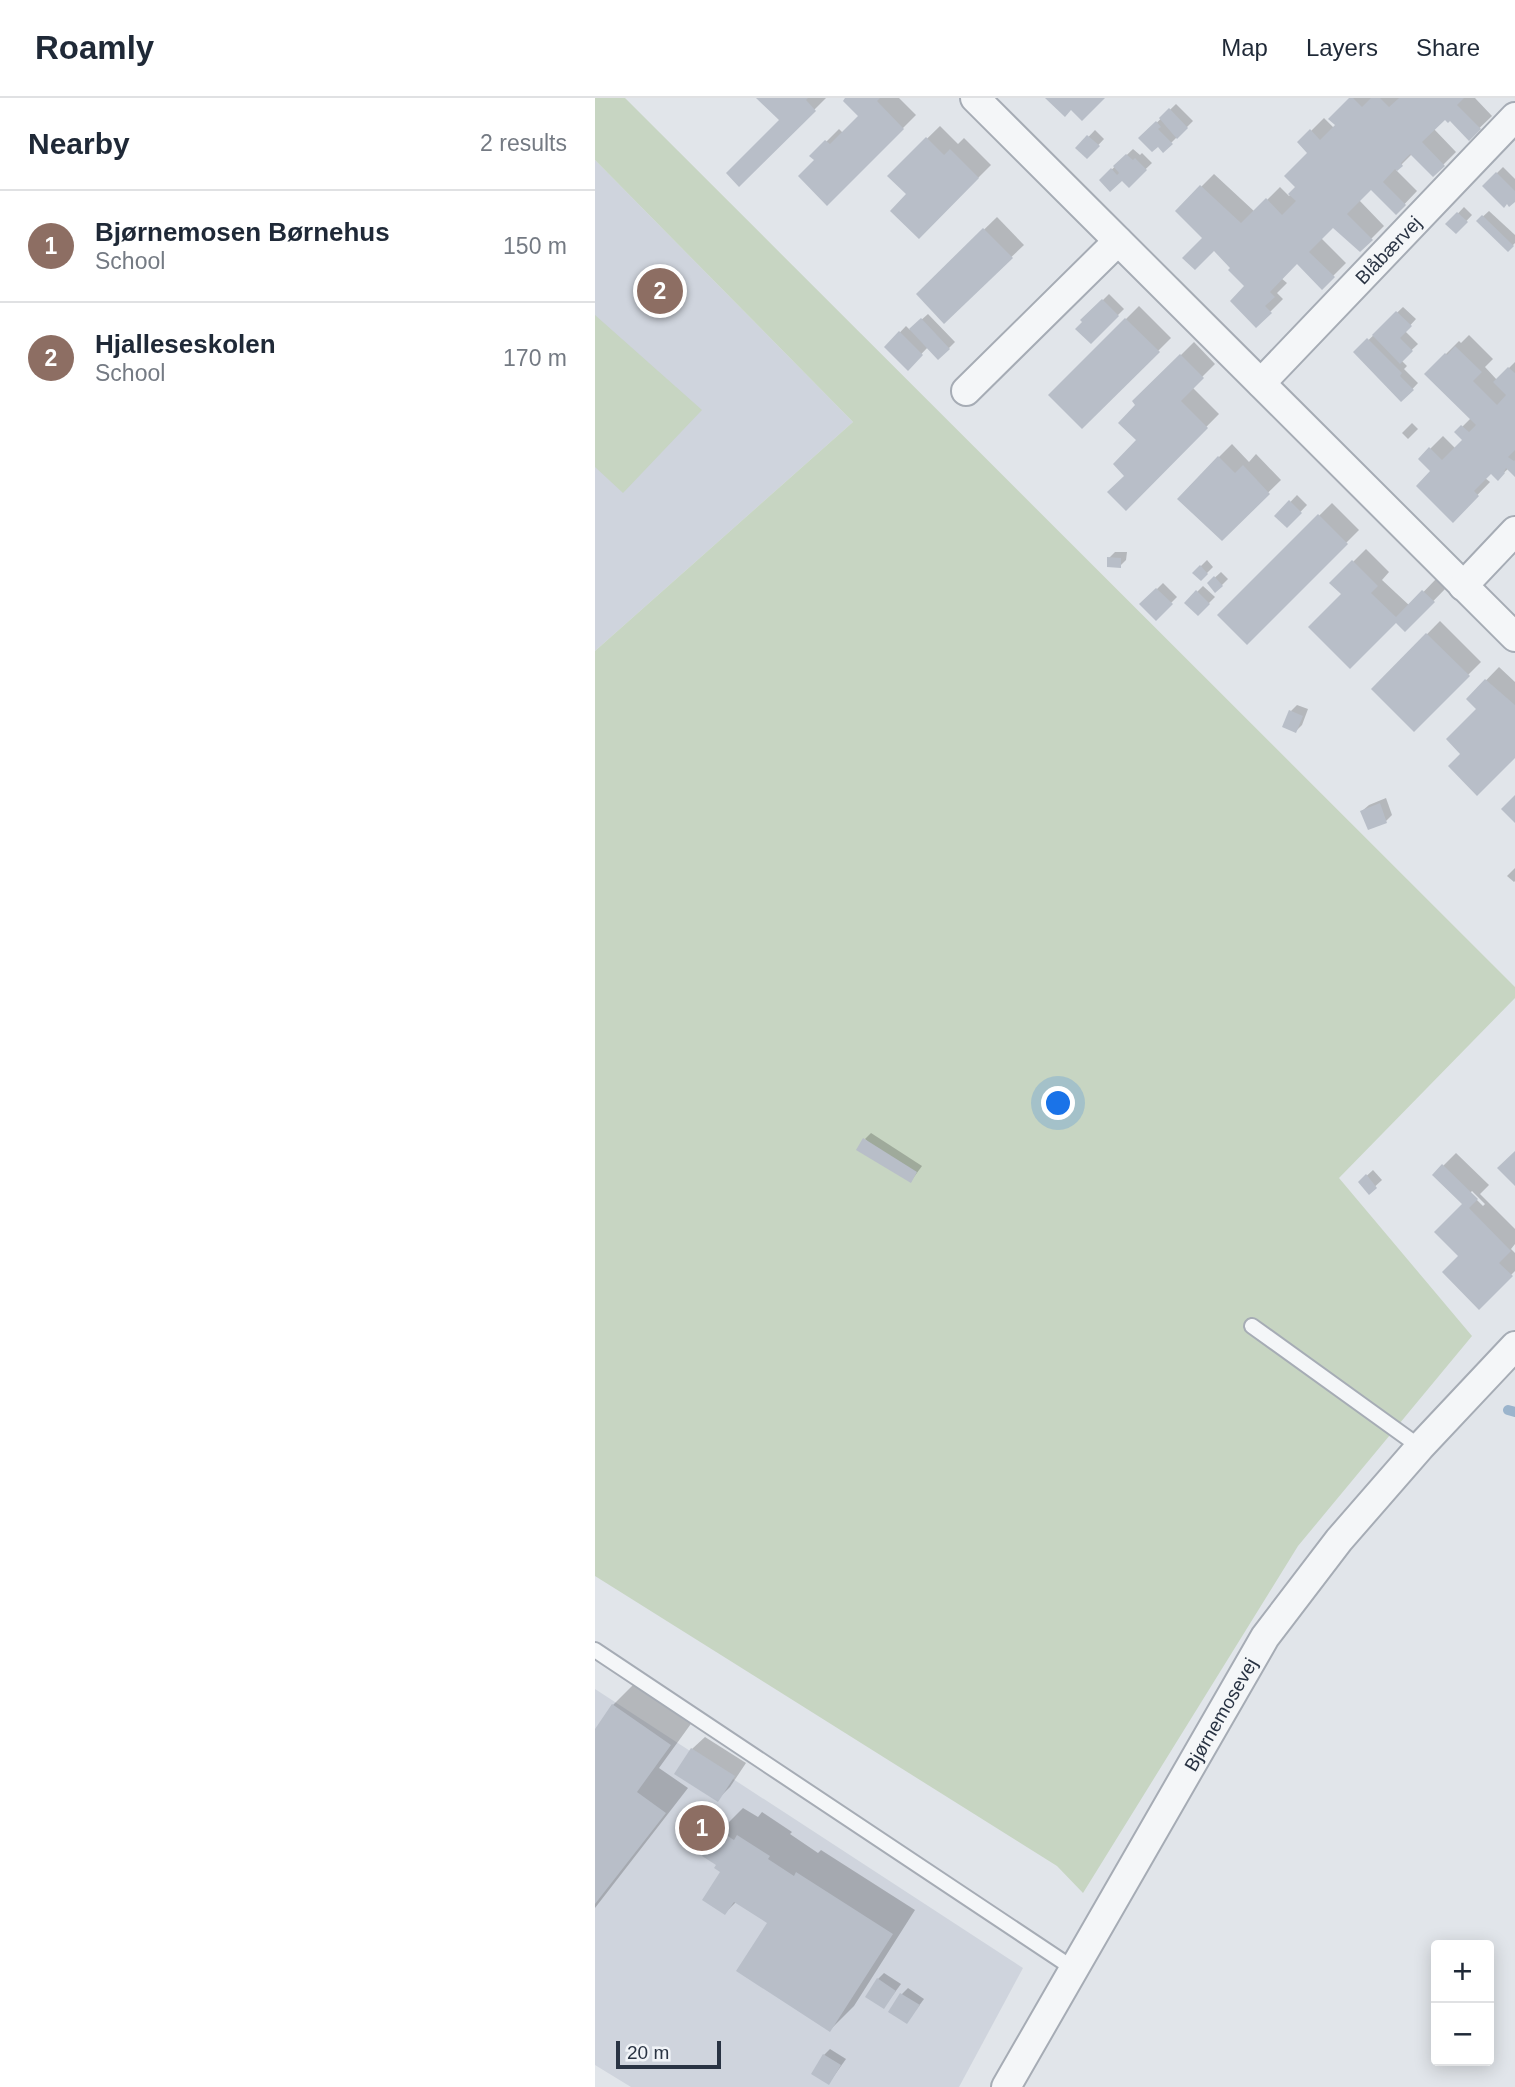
<!DOCTYPE html>
<html lang="en">
<head>
<meta charset="utf-8">
<style>
	:root { --surface:#fff; --page:#f6f6f7; --text:#1f2937; --muted:#747a83; --line:#e0e1e3; --accent:#ea580c }
	body { margin:0; font-family:Helvetica,sans-serif; background:var(--page); color:var(--text) }
	.controls { position:absolute; right:21px; bottom:21px; display:grid; overflow:hidden; border-radius:7px; box-shadow:0 4px 18px #0003 }
	.controls button { width:63px; height:63px; display:grid; place-items:center; padding:0; border:0; border-bottom:2px solid var(--line); background:var(--surface); color:var(--text); font:35px sans-serif }
	.scale { position:absolute; left:21px; bottom:18px; width:105px; box-sizing:border-box; padding-left:7px; border:4px solid #293343; border-top:0; font-size:19px; line-height:24px; white-space:nowrap; color:#293343; -webkit-text-stroke:5px #f1f4f8; paint-order:stroke }
	.you { position:absolute; left:464px; top:1006px; width:24px; height:24px; margin:-18px; border:5px solid #fff; border-radius:50%; background:#1a73e8; box-shadow:0 0 0 10px #1a73e833 }
	.badge { display:grid; place-items:center; width:46px; height:46px; border-radius:50%; background:var(--accent); color:#fff; font-size:23px; font-weight:700 }
	.pin { position:absolute; translate:-50% -50%; border:4px solid #fff; box-shadow:0 2px 7px #0006 }
	.list { margin:0; padding:0; list-style:none }
	h2 { display:flex; justify-content:space-between; align-items:center; height:91px; margin:0; padding:0 28px; font-size:30px }
	h2 small { font-size:23px; font-weight:400; color:var(--muted) }
	.list li { display:grid; grid-template-columns:46px 1fr auto; gap:21px; align-items:center; box-sizing:border-box; height:112px; padding:0 28px; border-top:2px solid var(--line) }
	.list b { display:block; font-size:26px; white-space:nowrap }
	.list p { margin:0; font-size:23px; white-space:nowrap; color:var(--muted) }
	.list em { font-size:23px; font-style:normal; color:var(--muted) }
	.map { position:relative; flex:none; width:920px; height:1989px; overflow:hidden }
	header { display:flex; align-items:center; gap:42px; box-sizing:border-box; height:98px; padding:0 35px; background:var(--surface); border-bottom:2px solid var(--line) }
	header strong { font-size:33px }
	nav { display:flex; gap:38px; margin-inline-start:auto; font-size:24px }
	main { display:flex }
	aside { flex:1; background:var(--surface) }
	.map>svg:first-child { display:block }
	.built { fill:#cfd4dd }
	.green { fill:#c7d5c2 }
	.shadow { fill:#0003; fill-rule:evenodd }
	.lines { fill:none; stroke-linecap:round; stroke-linejoin:round }
	.stream { stroke:#9bb4cc; stroke-width:10 }
	.building { fill:#b8bec8 }
	.lane-casing { stroke:#a6acb5; stroke-width:18 }
	.street-casing { stroke:#a6acb5; stroke-width:32 }
	.lane { stroke:#f4f6f8; stroke-width:14 }
	.street { stroke:#f4f6f8; stroke-width:28 }
	.labels { text-anchor:middle; dominant-baseline:central; stroke-width:5; stroke-linejoin:round; paint-order:stroke }
	.street-label { font-size:19px; fill:#293343; stroke:#f1f4f8 }
</style>
</head>
<body>
<header>
<strong>Roamly</strong>
<nav><a>Map</a><a>Layers</a><a>Share</a></nav>
</header>
<main>
<aside>
<h2>Nearby<small>2 results</small></h2>
<ul class="list">
<li><span class="badge" style="background:#8d6e63">1</span><div><b>Bjørnemosen Børnehus</b><p>School</p></div><em>150 m</em></li>
<li><span class="badge" style="background:#8d6e63">2</span><div><b>Hjalleseskolen</b><p>School</p></div><em>170 m</em></li>
</ul>
</aside>
<div class="map">
<svg width="920" height="1989" viewBox="0 0 920 1989">
	<rect width="100%" height="100%" fill="#e1e5ea"/>
	<g class="built">
		<path d="M0,62L258,324L0,553Z"/>
		<path d="M0,1591L428,1870L364,1989H36L0,1967Z"/>
	</g>
	<g class="green">
		<path d="M0,0H30L920,889V900L744,1080L877,1238L703,1448L488,1795L462,1768L0,1478V553L258,324L0,62Z"/>
		<path d="M0,217L107,312L28,395L0,369Z"/>
	</g>
	<g class="shadow">
		<path d="M163,0H231L144,87L186,22Z"/>
		<path d="M253,0H304L321,17L232,106L221,62L217,58L244,31L248,35L265,18Z"/>
		<path d="M756,0H880L897,18L874,40L855,21L849,19L838,30L861,54L838,77L817,56L801,72L822,93L801,115L776,90L764,102L789,128L765,152L738,128L726,140L751,165L727,189L702,164L686,180L692,185L682,195L688,201L661,228L652,188L638,170L582,113L619,76L660,114L685,89L694,98L703,89L714,55L704,45L729,20L739,30Z"/>
		<path d="M581,6L598,23L568,53L563,47L546,40Z"/>
		<path d="M345,28L363,46L369,40L396,67L324,139L313,96L294,78Z"/>
		<path d="M500,32L509,41L492,59L483,50Z"/>
		<path d="M538,51L545,57L547,55L557,65L534,87L527,80L506,82Z"/>
		<path d="M908,69L920,81V101L889,88Z"/>
		<path d="M869,109L877,117L861,134L853,126Z"/>
		<path d="M894,113L920,137V145L913,152L883,123Z"/>
		<path d="M402,119L429,147L349,223L323,196Z"/>
		<path d="M514,196L529,211L496,244L488,222Z"/>
		<path d="M544,208L576,240L487,329L455,297Z"/>
		<path d="M808,209L821,221L810,233L823,246L806,262L812,268L809,271L823,285L807,302L761,254Z"/>
		<path d="M333,216L360,244L344,260L333,249L313,270L291,249L311,228L315,232Z"/>
		<path d="M874,237L898,261L890,269L902,282L920,264V376L914,370L903,380L896,374L890,380L895,384L858,422L838,373L825,361L848,338L860,350L869,342L862,334L876,320L831,276L864,243L866,245Z"/>
		<path d="M599,244L620,266L597,289L624,316L531,410V378L544,342L543,307L540,303Z"/>
		<path d="M817,325L823,331L813,341L807,335Z"/>
		<path d="M637,346L654,364L661,356L686,382L627,440L594,389Z"/>
		<path d="M702,397L712,407L692,428L682,418Z"/>
		<path d="M737,405L764,432L652,544L624,517Z"/>
		<path d="M771,451L794,474L787,482L815,508L841,481L851,490L810,532L801,522L748,496L737,485Z"/>
		<path d="M520,454H532L531,462L525,468L514,460Z"/>
		<path d="M612,462L618,469L606,481L599,475Z"/>
		<path d="M626,474L633,481L621,493L614,485Z"/>
		<path d="M568,485L582,499L561,520L547,506Z"/>
		<path d="M608,488L620,499L603,516L591,505Z"/>
		<path d="M845,523L886,564L819,631L778,591Z"/>
		<path d="M904,569L920,584V658L868,656L884,611L873,601Z"/>
		<path d="M702,607L713,611L707,627L701,633L696,613Z"/>
		<path d="M791,700L797,717L791,723L767,713L774,707Z"/>
		<path d="M920,770V783L919,784L912,778Z"/>
		<path d="M276,1035L327,1068L316,1083L270,1041Z"/>
		<path d="M861,1055L894,1087L885,1096L920,1131V1146L916,1151L920,1155V1173L884,1209L865,1158L869,1106L839,1077ZM877,1093L890,1106L888,1108L875,1095Z"/>
		<path d="M778,1072L787,1082L774,1094L765,1084Z"/>
		<path d="M41,1584L98,1623L64,1670L93,1690L0,1810V1634L18,1607Z"/>
		<path d="M110,1639L151,1665L135,1689L122,1702L97,1651Z"/>
		<path d="M148,1710L163,1719L167,1714L197,1734L195,1736L223,1755L226,1752L320,1812L259,1908L235,1932L174,1825L141,1804L130,1815L127,1773L124,1766L110,1757L125,1733Z"/>
		<path d="M289,1875L306,1886L289,1909L283,1881Z"/>
		<path d="M313,1890L329,1901L312,1924L307,1896Z"/>
		<path d="M235,1951L251,1961L234,1985L229,1957Z"/>
	</g>
	<g class="lines">
		<path class="stream" d="M913,1312L920,1314"/>
	</g>
	<g class="building">
		<path d="M161,0H213L211,2L221,13L144,89L131,75L184,22Z"/>
		<path d="M250,0H285L282,3L309,31L232,108L203,78L219,62L214,58L230,42L235,46L263,18L248,3Z"/>
		<path d="M450,0H510L487,23L476,12L470,19Z"/>
		<path d="M754,0H758L767,9L776,0H785L794,9L804,0H869L862,7L886,31L874,43L855,23L853,25L850,22L827,44L850,68L838,79L815,56L806,65L808,68L802,73L800,71L788,84L811,107L801,117L776,92L752,116L778,142L765,154L738,130L714,154L740,179L727,192L702,166L675,194L680,199L670,208L677,215L661,230L635,203L649,188L633,172L635,170L619,153L600,172L587,160L607,140L580,113L605,87L646,125L671,100L687,117L701,103L693,96L700,89L689,78L712,55L702,44L715,31L725,42L740,27L733,21Z"/>
		<path d="M574,10L593,30L582,41L564,20Z"/>
		<path d="M561,23L566,29L563,31L578,46L568,55L563,49L557,54L543,40Z"/>
		<path d="M492,37L505,48L492,61L480,50Z"/>
		<path d="M331,39L349,57L355,51L384,80L324,141L295,113L311,96L292,78Z"/>
		<path d="M531,56L538,62L540,60L552,72L534,90L527,83L515,94L504,82L516,70L522,77L524,75L518,68Z"/>
		<path d="M901,74L920,93V104L914,109L912,106L909,110L887,88Z"/>
		<path d="M862,114L873,124L861,136L850,126Z"/>
		<path d="M887,117L919,148L913,154L881,123Z"/>
		<path d="M388,130L418,160L349,226L321,196Z"/>
		<path d="M507,201L524,218L496,246L480,231L487,224L485,222Z"/>
		<path d="M801,213L817,228L805,240L818,253L805,266L777,237Z"/>
		<path d="M326,220L355,251L343,262L314,231Z"/>
		<path d="M530,220L565,254L487,331L453,297Z"/>
		<path d="M304,233L328,257L313,273L289,249Z"/>
		<path d="M772,240L807,275L805,278L819,292L806,304L758,254Z"/>
		<path d="M860,248L887,274L878,283L902,307L911,297L898,284L913,269L920,275V352L913,359L919,363L920,362V379L911,370L909,374L910,375L903,383L896,376L879,393L884,398L858,425L821,388L835,373L823,361L834,349L847,362L867,342L859,334L866,327L874,334L881,327L829,276L850,255L852,257Z"/>
		<path d="M585,256L609,280L586,303L613,330L531,413L512,394L529,378L518,366L541,342L523,325L540,307L537,303Z"/>
		<path d="M623,358L640,375L648,367L675,396L627,443L582,401Z"/>
		<path d="M694,402L707,415L692,430L679,418Z"/>
		<path d="M723,416L753,446L652,547L622,517Z"/>
		<path d="M512,459L526,460V470L512,469Z"/>
		<path d="M757,462L783,488L776,495L801,519L827,492L840,504L810,534L801,525L755,571L713,529L746,496L734,485Z"/>
		<path d="M605,467L613,476L606,483L597,475Z"/>
		<path d="M619,478L628,488L620,495L612,485Z"/>
		<path d="M561,490L578,506L561,523L544,506Z"/>
		<path d="M601,492L615,506L603,518L589,505Z"/>
		<path d="M831,535L875,578L819,634L776,591Z"/>
		<path d="M890,581L920,607V660L882,698L853,668L865,656L851,641L881,611L871,601Z"/>
		<path d="M694,612L708,618L701,635L687,629Z"/>
		<path d="M920,697V725L906,711Z"/>
		<path d="M785,705L792,725L773,732L765,713Z"/>
		<path d="M268,1040L322,1074L316,1085L261,1052Z"/>
		<path d="M920,1053V1088L902,1070Z"/>
		<path d="M847,1066L883,1101L874,1110L916,1153L904,1165L918,1178L884,1212L847,1174L863,1158L839,1134L867,1106L837,1077Z"/>
		<path d="M771,1076L782,1090L774,1097L763,1084Z"/>
		<path d="M17,1606L76,1647L42,1694L71,1715L0,1806V1631Z"/>
		<path d="M96,1650L140,1678L123,1704L79,1676Z"/>
		<path d="M123,1732L139,1742L142,1737L175,1758L173,1761L199,1778L201,1774L298,1836L235,1934L141,1873L172,1825L139,1804L130,1817L107,1802L125,1774L119,1770L121,1767L107,1758Z"/>
		<path d="M282,1880L301,1893L289,1911L270,1899Z"/>
		<path d="M305,1895L325,1907L312,1926L293,1914Z"/>
		<path d="M228,1956L246,1967L234,1987L216,1976Z"/>
	</g>
	<g class="lines">
		<defs>
			<g id="lane">
				<path d="M657,1228L825,1349"/>
				<path d="M0,1552L479,1871"/>
			</g>
			<g id="street">
				<path d="M380,0L920,539"/>
				<path id="s1" d="M666,285L920,19"/>
				<path d="M371,293L523,143"/>
				<path d="M868,488L920,433"/>
				<path id="s2" d="M411,1989L670,1539L744,1442L825,1349L920,1248"/>
			</g>
		</defs>
		<use href="#lane" class="lane-casing"/>
		<use href="#street" class="street-casing"/>
		<use href="#lane" class="lane"/>
		<use href="#street" class="street"/>
	</g>
	<g class="labels">
		<g class="street-label">
			<text stroke="none"><textPath href="#s1" startOffset="184">Blåbærvej</textPath></text>
			<text stroke="none"><textPath href="#s2" startOffset="430">Bjørnemosevej</textPath></text>
		</g>
	</g>
</svg>
<div class="controls">
<button>+</button>
<button>−</button>
</div>
<div class="scale">20 m</div>
<div class="you"></div>
<div class="pin badge" style="left:107px;top:1730px;background:#8d6e63">1</div>
<div class="pin badge" style="left:65px;top:193px;background:#8d6e63">2</div>
</div>
</main>
</body>
</html>
